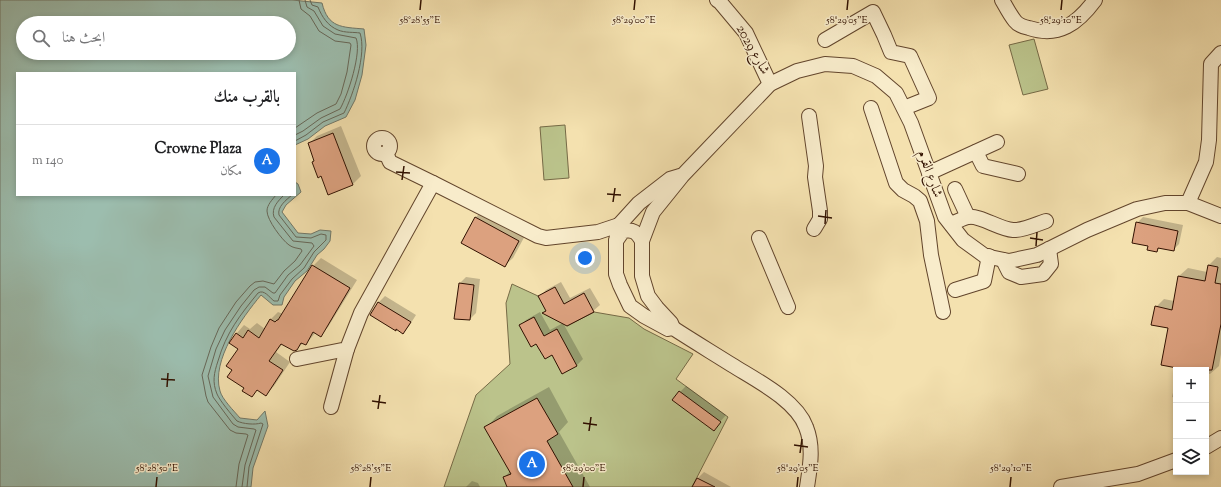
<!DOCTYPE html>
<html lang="ar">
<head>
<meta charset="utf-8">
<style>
	:root { --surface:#fff; --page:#f2f2f2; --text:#202124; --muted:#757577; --line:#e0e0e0; --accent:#1a73e8 }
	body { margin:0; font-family:"Sorts Mill Goudy",Amiri,serif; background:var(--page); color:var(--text); direction:rtl }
	.controls { position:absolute; right:12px; bottom:12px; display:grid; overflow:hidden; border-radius:0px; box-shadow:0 2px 6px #0003 }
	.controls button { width:36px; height:36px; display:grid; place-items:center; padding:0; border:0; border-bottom:1px solid var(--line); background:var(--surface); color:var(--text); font:20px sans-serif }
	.you { position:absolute; left:585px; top:258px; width:14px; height:14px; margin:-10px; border:3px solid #fff; border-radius:50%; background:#1a73e8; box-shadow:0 0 0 6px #1a73e833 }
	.badge { display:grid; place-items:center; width:26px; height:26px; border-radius:50%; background:var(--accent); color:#fff; font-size:13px; font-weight:700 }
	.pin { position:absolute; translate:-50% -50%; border:2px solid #fff; box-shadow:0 1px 4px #0006 }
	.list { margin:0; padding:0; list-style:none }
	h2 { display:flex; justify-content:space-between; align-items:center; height:52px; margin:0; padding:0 16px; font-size:17px }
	h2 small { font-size:13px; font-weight:400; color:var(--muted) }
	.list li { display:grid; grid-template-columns:26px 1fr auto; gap:12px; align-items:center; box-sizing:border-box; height:72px; padding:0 16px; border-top:1px solid var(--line) }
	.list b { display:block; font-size:15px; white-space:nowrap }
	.list p { margin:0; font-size:13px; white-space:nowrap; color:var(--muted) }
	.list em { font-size:13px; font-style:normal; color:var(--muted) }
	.icon { flex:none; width:22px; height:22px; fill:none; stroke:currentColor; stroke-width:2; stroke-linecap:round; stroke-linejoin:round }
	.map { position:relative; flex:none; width:1221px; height:487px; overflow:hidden; direction:ltr }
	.search { position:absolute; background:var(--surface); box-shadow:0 2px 6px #0003; left:16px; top:16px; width:280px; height:44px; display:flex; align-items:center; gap:10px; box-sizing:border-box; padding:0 14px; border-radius:22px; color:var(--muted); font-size:15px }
	.panel { position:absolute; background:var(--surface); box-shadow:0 2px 6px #0003; left:16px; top:72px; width:280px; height:124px; border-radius:0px; direction:rtl }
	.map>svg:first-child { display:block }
	.green { fill:#bbc38b; stroke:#766a46 }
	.water { fill:#9cbdae; stroke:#717869; fill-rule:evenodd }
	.shadow { fill:#0003 }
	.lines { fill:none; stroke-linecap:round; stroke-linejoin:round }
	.shore { stroke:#666758; stroke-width:1 }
	.building { fill:#dca17f; stroke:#311101 }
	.minor-casing { stroke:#62452c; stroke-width:16 }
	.minor { stroke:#f8eccb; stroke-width:14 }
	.ticks { fill:none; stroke:#311101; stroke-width:1.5 }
	.labels { text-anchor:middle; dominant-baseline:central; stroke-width:3; stroke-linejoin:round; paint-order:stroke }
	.street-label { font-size:14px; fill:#311101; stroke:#f8eccb }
	.ticks-label { font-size:10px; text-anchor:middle; fill:#311101; stroke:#f8eccb; stroke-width:3; stroke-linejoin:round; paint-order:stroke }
</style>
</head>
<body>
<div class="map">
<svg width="1221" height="487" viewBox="0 0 1221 487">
	<rect width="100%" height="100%" fill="#f4e1af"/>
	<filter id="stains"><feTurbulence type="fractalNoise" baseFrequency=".005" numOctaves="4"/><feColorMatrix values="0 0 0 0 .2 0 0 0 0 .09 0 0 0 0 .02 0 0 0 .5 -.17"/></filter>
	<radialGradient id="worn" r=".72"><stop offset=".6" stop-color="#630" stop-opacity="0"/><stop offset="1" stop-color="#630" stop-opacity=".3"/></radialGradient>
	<g class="green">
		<path d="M1034,39L1048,89L1023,95L1009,45Z"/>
		<path d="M565,125L569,178L544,180L540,127Z"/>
		<path d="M512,284L538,296L567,326L594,312L629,318L644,329L693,354L676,379L728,417L692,487H444L476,395L510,364L506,303Z"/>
	</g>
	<path class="water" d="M0,0H292L322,3C328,28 342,27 364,29L366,45L362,75L355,100L346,117L325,126L308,139L295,145V73H17V195H295V182L298,184L301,192L286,205L282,212L298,233L311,234L320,230L331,231L330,241L324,249L317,255L307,271L295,281L284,297L282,305H273L261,295C242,318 211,360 220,391C222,399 234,411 240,418L257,420L265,411L268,426L253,468L251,487H0ZM23,23H289V53H23Z"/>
	<g class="shadow">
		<path d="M341,126L361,176L353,184L329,193L322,175L313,162L315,160L309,144L317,136Z"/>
		<path d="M484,209L527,232L513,258L504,266L462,243L476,217Z"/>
		<path d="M1143,217L1183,225L1179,244L1173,250L1160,247L1157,251L1149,245L1137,223Z"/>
		<path d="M1217,257L1221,258V354L1219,366L1210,374L1206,373V370H1178L1169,327L1156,307L1164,299L1174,301L1179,276L1188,268L1207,272L1209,265Z"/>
		<path d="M321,258L357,280L328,327L320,335L316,332L306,344L303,343L297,349L283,343L276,352L290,362L274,386L266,394L258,389L252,396L233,370L239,348L230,342L237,333L244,325L250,329L257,323L265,329L270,320L278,312L283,314L313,266Z"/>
		<path d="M466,277L480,279L476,313L470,319L460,283Z"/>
		<path d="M561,282L570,298L590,288L600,305L593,311L567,325L544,312L547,310L540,296L546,290Z"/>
		<path d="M385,296L416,315L409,326L403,332L397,328L395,330L371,315L379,302Z"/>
		<path d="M540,312L550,330L563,323L583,359L577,365L562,372L552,354L537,342L520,326L526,320Z"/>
		<path d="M1176,379V398L1172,397Z"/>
		<path d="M686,386L726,415L714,429L680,392Z"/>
		<path d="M549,387L568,422L559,432L590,487H508L504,478L510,471L486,428L497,416Z"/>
		<path d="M704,472L731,487H693L698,478Z"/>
		<path d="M472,481L478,483L480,487H466Z"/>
	</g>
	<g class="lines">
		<g class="shore">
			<path d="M295,128L317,113L336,104L341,94L347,72L351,45L350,43L335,41L319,31L310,16L301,9L299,0"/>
			<path d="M295,135L303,131L321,118L340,109C348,95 362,52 356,38L335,34L323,26L314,11L307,7L305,0"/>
			<path d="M295,141L306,135L323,122L344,113C353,95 367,54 360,33C354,32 345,33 338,30C328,26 322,17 318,7L312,5L310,0"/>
			<path d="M236,487L239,464L248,435L246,434L236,433L230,430L208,402L206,396L202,375L211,347L219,328L236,302L250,286L255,282L263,281L274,284L284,271L295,261L302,251L301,249C297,248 293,248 289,245C282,240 267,220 267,211C267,205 272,200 276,195"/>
			<path d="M242,487L245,465L256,430L254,429L238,427L233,424L213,397L208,376L216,349L225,330L241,306L254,290L259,287H265L273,293H275L288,275L300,265L314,246L312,243L293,241L274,217C271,208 278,201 284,195"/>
			<path d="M247,487L249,467L263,424L261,423C255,425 243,424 237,421C231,414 220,401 217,394C212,382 214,373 218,361C226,333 240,315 258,293C264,289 269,297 274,301H278L280,295L292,279L304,268L314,252L326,240V235L321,234L311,238L296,237L279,215C277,207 286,200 292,195"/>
		</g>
	</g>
	<g class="building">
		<path d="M333,133L353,185L328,195L321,176L318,178L312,162L314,161L308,143Z"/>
		<path d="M475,217L519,241L505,267L461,243Z"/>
		<path d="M1136,222L1178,231L1174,251L1158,248L1157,252L1147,250L1148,246L1132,243Z"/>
		<path d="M312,265L350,288L321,337L313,332L306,345L301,343L297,350L294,351L281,344L269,361L283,370L266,396L257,390L252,397L242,391L244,388L227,377L232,370L226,366L238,349L229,343L236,333L243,338L248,330L259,338L270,319L275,322L277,320H278Z"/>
		<path d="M1208,265L1218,267L1215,283L1221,284V324L1212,370H1177V368L1161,365L1168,328L1151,325L1155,306L1172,310L1178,276L1205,281Z"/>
		<path d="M459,283L474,285L470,320L454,319Z"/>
		<path d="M555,287L564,304L584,293L594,312L567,326L542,313L546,311L538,296Z"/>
		<path d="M378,302L411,322L403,334L396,329V331L370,315Z"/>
		<path d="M534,317L544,336L557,329L577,366L562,374L552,355L545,359L536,344L531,347L519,325Z"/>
		<path d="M679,391L721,422L714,431L672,400Z"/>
		<path d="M537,398L558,434L547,441L573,487H507L503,477L511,474L484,427Z"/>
		<path d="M697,478L715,487H692Z"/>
	</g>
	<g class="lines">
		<defs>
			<g id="minor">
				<path d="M717,0L720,2L746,33L770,84"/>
				<path d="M1002,0C1006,7 1010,15 1015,21C1018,25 1024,27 1029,28C1059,38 1078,23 1095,0"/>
				<path d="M825,40L873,12L884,35L891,52L910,56L929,98L904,108"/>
				<path d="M871,108L896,183L903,190L914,196L920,201L927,221L931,255L943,312"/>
				<path d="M809,116L816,166L815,177L820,211V219L814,229"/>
				<circle cx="382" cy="146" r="8"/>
				<path d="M976,152L983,166L1018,174"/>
				<path d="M386,153L390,162L433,183"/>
				<path d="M929,173L997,142"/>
				<path d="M680,176L670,179L639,203L619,225L616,241V274L620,285L630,306L644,316L668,329L673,328C693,341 713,353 732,365C756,380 796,400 806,427C814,447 810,467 807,487"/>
				<path d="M955,189L968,217"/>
				<path d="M1188,203L1206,162L1209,140L1211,64L1221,53"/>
				<path d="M951,224C956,222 963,218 968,217C980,215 999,229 1013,230C1022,231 1037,224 1046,221"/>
				<path d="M759,238L788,307"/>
				<path d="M616,241L623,231C633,229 637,232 642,241"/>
				<path d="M1003,260L1009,272L1021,277L1043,274L1051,264L1049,249"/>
				<path d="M955,290L984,281L989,256"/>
				<path d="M673,328L671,323L657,308L648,296L642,276V241L653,212L682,176L770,84L797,71L825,64L853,66L876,76L896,93L911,123L945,217L963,240L985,256L1009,261L1037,255L1087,230L1137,209L1165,203H1188L1221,216"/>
				<path d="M297,359L347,349L361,313L433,183L538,236L546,238L598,232L619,225"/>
				<path d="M331,407L347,349"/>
				<path d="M1206,447L1221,438"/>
				<path d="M1061,487L1138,474L1176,460"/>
			</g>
		</defs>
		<use href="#minor" class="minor-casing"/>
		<use href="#minor" class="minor"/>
	</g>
	<path class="ticks" d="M420,10L421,0M634,10L635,0M847,10L848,0M1061,10L1062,0M396,172L410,173M402,180L404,166M607,194L621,195M613,202L615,188M818,216L832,218M825,224L826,210M1030,238L1043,240M1036,246L1037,232M161,379L175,380M167,387L168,373M372,401L386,403M378,409L380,395M583,423L597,425M589,431L591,417M794,445L808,447M800,453L802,439M156,487L157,477M370,487L371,477M583,487L584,477M797,487L798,477M1010,487L1011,477"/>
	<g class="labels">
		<g class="street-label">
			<text transform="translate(752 50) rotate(61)">2029 شارع</text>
			<text transform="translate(929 174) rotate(70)">شارع القرم</text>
		</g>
	</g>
	<g class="ticks-label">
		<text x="420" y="23">58°28'55"E</text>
		<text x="634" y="23">58°29'00"E</text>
		<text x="847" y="23">58°29'05"E</text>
		<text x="1061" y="23">58°29'10"E</text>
		<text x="157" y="471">58°28'50"E</text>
		<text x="371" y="471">58°28'55"E</text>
		<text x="584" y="471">58°29'00"E</text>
		<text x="798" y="471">58°29'05"E</text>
		<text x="1011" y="471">58°29'10"E</text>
	</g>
	<rect width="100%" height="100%" filter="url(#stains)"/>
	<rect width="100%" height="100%" fill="url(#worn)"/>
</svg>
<div class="controls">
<button>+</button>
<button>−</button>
<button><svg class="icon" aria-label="layers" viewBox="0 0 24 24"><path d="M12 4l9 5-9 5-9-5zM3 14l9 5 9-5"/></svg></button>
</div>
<div class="you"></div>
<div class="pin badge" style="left:532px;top:464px">A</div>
<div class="search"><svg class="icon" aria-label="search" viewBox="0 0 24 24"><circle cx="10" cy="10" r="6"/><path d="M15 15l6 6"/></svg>ابحث هنا</div>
<section class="panel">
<h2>بالقرب منك<small></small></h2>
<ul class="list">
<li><span class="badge">A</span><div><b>Crowne Plaza</b><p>مكان</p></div><em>140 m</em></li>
</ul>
</section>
</div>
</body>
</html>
